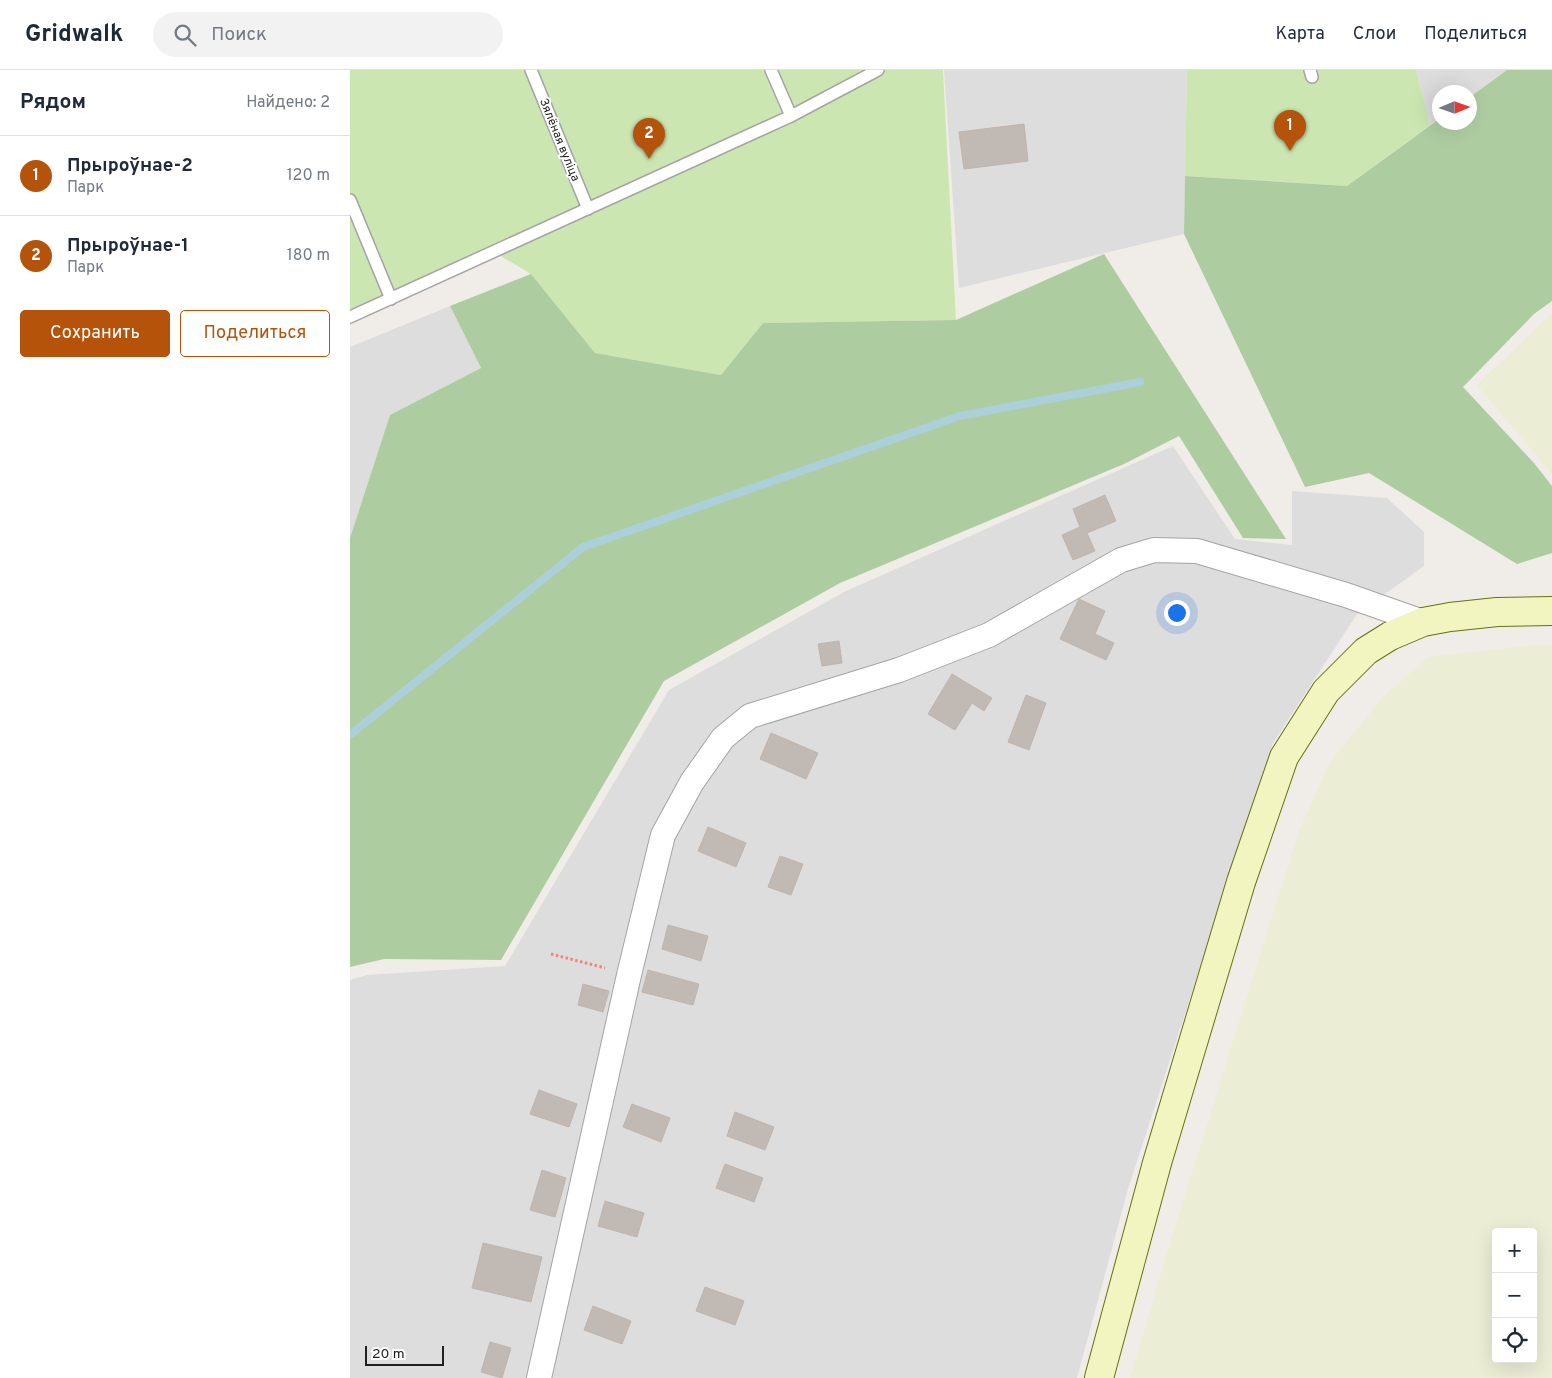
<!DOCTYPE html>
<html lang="ru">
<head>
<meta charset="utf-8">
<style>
	:root { --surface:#fff; --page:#f2f2f3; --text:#1f2937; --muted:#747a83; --line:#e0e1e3; --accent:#b45309 }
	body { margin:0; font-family:Overpass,sans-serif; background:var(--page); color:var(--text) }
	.controls { position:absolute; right:15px; bottom:15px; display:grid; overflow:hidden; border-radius:5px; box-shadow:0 5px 20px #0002 }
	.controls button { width:45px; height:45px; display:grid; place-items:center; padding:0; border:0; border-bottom:1px solid var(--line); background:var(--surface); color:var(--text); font:25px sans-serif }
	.compass { position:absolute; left:1082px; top:15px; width:45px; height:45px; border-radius:50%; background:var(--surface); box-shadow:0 5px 20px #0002; rotate:88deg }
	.scale { position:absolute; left:15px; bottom:12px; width:79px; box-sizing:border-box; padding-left:5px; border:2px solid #202020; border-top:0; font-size:14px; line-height:18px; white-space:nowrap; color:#202020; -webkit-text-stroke:4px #fff; paint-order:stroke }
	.you { position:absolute; left:826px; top:542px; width:18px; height:18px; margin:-12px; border:4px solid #fff; border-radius:50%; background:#1a73e8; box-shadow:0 0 0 8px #1a73e833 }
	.badge { display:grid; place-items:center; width:32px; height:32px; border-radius:50%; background:var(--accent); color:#fff; font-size:16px; font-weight:700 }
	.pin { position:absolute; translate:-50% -41px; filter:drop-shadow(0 1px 2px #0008) }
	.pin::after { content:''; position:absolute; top:26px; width:18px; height:15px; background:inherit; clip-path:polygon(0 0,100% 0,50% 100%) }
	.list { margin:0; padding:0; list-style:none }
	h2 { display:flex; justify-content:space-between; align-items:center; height:65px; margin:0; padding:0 20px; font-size:21px }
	h2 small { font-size:16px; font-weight:400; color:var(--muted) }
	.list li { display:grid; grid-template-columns:32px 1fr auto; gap:15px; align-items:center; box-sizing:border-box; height:80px; padding:0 20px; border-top:1px solid var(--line) }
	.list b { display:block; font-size:19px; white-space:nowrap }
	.list p { margin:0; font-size:16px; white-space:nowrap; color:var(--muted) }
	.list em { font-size:16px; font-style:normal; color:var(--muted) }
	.actions { display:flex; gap:10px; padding:15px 20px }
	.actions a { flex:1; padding:11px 0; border:1px solid var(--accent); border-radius:5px; text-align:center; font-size:18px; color:var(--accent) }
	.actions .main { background:var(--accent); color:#fff }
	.icon { flex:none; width:28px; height:28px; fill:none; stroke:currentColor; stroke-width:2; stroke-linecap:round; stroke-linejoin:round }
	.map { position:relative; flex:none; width:1202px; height:1308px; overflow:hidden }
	header { display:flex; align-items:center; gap:30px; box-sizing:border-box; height:70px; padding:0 25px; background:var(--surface); border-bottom:1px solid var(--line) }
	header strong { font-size:24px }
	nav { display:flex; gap:28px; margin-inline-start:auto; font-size:18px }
	.search { width:350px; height:45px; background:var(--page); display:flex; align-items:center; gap:12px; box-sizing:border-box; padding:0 18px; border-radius:28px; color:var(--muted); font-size:19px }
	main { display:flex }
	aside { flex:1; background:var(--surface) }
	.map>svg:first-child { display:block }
	.residential { fill:#dedddd }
	.farmland { fill:#ebedd5; fill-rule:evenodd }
	.grass { fill:#cce6b2 }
	.forest { fill:#adcca0 }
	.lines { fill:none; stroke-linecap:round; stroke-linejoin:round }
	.stream { stroke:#acd0da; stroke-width:8 }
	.building { fill:#c0b9b4; stroke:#c1b4ab }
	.lane-casing { stroke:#a4a4a4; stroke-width:14 }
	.street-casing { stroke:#a4a4a4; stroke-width:26 }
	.secondary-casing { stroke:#67710e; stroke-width:30 }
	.path { stroke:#f08479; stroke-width:3; stroke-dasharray:2.5 2.5; stroke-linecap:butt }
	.lane { stroke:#fff; stroke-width:11 }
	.street { stroke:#fff; stroke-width:24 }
	.secondary { stroke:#f3f5c1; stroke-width:28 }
	.labels { text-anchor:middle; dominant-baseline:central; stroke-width:4; stroke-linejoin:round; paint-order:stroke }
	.street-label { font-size:12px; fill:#202020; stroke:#fff }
</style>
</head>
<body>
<header>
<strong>Gridwalk</strong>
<div class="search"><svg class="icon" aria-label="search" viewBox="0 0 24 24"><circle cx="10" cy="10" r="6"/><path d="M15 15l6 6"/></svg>Поиск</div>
<nav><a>Карта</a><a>Слои</a><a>Поделиться</a></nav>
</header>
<main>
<aside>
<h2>Рядом<small>Найдено: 2</small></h2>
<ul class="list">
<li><span class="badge">1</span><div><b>Прыроўнае-2</b><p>Парк</p></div><em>120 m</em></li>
<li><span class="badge">2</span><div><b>Прыроўнае-1</b><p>Парк</p></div><em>180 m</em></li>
</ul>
<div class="actions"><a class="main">Сохранить</a><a>Поделиться</a></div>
</aside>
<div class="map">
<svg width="1202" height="1308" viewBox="0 0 1202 1308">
	<rect width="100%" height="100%" fill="#f0ede8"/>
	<g class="residential">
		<path d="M594,0H837L834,164L609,218Z"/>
		<path d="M1066,0H1157L1120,27V22H1090L1089,49L1080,55Z"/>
		<path d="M100,236L131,298L40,345L0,468V277Z"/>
		<path d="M823,376L885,469L942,475V421L1037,428L1074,462V496L1007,544L923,673L778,1119L727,1308H0V910L17,905L155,896L319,620L494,522Z"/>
	</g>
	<g class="farmland">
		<path d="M1201,244H1202V404L1127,315Z"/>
		<path d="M1185,575H1202V1308H780L820,1173L948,763L980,692L1033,627L1078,587ZM1146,1162H1183V1289H1146Z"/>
	</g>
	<g class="grass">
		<path d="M0,0H593L606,250L413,253L371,305L245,283L181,204L139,179L0,239Z"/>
		<path d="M837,0H1066L1080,55L997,116L835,106Z"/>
	</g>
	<g class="forest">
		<path d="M1157,0H1202V231L1184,244L1113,317L1184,393L1202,416V483L1167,494L1019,403L955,417L834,164L835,106L997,116L1089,49L1090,52H1120V27Z"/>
		<path d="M754,184L936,469L893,468L829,366L774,394L490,513L314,611L151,890L34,889L0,897V468L40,345L131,298L100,236L181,204L245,283L371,305L413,253L606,250Z"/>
	</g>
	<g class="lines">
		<path class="stream" d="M0,665L233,477L610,346L790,312"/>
	</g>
	<g class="building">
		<path d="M674,54L678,91L614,99L609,62Z"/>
		<path d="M755,425L766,451L737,463L745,481L723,490L712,465L730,457L723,439Z"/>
		<path d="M729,529L755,541L745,564L764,573L756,590L710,569Z"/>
		<path d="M489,571L492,593L472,596L468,574Z"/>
		<path d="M602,604L642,628L634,641L622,633L605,660L578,644Z"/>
		<path d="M676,625L696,633L679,680L658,672Z"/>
		<path d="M421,663L468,683L456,709L410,689Z"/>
		<path d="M358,757L396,773L386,797L348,781Z"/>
		<path d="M430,786L453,794L441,825L418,817Z"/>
		<path d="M318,855L358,866L351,891L312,879Z"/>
		<path d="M298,900L349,914L343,935L292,922Z"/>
		<path d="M233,914L259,921L253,942L228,935Z"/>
		<path d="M189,1020L227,1034L219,1057L180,1044Z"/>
		<path d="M282,1034L320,1048L311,1072L273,1057Z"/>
		<path d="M385,1042L424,1057L415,1080L377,1066Z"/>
		<path d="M375,1094L413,1108L404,1132L366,1118Z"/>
		<path d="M192,1100L216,1108L205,1147L180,1140Z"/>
		<path d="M255,1131L294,1143L287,1167L248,1156Z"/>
		<path d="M133,1173L192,1187L181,1232L122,1218Z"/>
		<path d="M355,1217L394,1231L385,1255L346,1241Z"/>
		<path d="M243,1236L281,1251L272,1274L234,1260Z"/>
		<path d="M140,1272L161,1278L152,1308L131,1302Z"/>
	</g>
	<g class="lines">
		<defs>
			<g id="lane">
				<path d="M181,0L238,139"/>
				<path d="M421,0L441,46"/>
				<path d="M960,0L962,7"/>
				<path d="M0,130L41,229"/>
				<path d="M0,247L441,46L528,0"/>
			</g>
			<path id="street" d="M189,1308L279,905L313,765L342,712L373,668L400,646L549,600L639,565L771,490L804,480L847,481L996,525L1073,552"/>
			<path id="secondary" d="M749,1308L807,1093L891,812L934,687L976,621L1016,581L1040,566L1073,552L1100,547L1147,542L1202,541"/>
		</defs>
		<use href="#lane" class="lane-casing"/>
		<use href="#street" class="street-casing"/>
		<use href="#secondary" class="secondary-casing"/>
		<path class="path" d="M201,884L255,898"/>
		<use href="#lane" class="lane"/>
		<use href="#street" class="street"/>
		<use href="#secondary" class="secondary"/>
	</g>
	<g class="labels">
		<g class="street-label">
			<text transform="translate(209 70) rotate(68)">Зялёная вуліца</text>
		</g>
	</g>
</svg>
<div class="controls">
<button>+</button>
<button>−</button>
<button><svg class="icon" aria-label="locate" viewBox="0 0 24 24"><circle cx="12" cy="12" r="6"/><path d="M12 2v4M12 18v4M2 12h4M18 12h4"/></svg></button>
</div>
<svg class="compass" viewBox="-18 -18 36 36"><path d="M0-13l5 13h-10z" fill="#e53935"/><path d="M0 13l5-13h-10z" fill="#747a83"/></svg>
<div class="scale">20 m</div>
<div class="you"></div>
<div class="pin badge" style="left:940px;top:81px">1</div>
<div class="pin badge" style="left:299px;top:89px">2</div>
</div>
</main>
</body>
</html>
